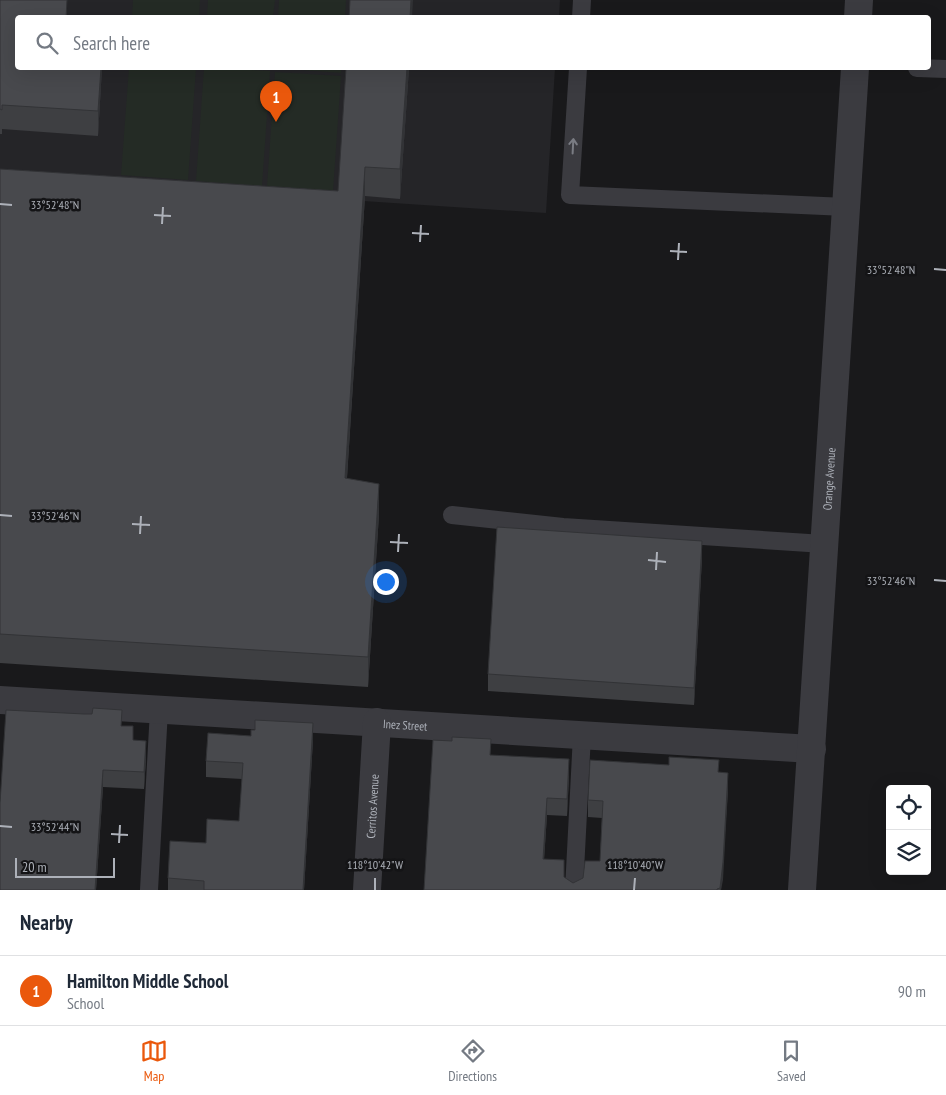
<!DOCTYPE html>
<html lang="en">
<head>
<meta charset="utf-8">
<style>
	:root { --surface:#fff; --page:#f2f2f3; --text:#1f2937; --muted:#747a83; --line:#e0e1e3; --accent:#ea580c }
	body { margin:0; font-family:"PT Sans Narrow",sans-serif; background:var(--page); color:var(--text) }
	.controls { position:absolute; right:15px; bottom:15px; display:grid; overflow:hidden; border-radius:5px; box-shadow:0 5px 20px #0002 }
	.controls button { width:45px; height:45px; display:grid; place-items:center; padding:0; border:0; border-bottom:1px solid var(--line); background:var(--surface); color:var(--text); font:25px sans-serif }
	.scale { position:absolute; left:15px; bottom:12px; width:100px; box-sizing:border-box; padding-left:5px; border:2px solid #adb1b9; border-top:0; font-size:14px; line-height:18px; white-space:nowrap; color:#adb1b9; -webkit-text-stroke:4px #141416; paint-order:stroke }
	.you { position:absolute; left:385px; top:581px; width:18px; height:18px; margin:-12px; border:4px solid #fff; border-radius:50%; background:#1a73e8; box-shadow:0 0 0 8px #1a73e833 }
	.badge { display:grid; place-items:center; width:32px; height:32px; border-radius:50%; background:var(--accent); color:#fff; font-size:16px; font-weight:700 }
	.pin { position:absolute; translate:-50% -41px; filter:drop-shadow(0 1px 2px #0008) }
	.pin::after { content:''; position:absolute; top:26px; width:18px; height:15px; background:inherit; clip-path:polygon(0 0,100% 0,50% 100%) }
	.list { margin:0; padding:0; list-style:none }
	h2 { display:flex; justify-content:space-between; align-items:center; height:65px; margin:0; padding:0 20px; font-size:21px }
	h2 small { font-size:16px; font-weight:400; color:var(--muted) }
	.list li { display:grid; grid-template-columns:32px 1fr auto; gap:15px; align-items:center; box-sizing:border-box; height:70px; padding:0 20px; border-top:1px solid var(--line) }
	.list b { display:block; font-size:19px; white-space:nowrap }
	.list p { margin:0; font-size:16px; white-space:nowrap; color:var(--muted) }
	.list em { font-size:16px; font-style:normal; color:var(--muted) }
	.icon { flex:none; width:28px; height:28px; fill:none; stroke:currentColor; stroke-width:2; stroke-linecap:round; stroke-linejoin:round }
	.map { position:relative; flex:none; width:946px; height:890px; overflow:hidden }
	.search { position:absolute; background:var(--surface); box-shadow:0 5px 20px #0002; left:15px; right:15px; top:15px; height:55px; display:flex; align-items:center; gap:12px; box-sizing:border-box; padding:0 18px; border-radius:5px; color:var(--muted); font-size:19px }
	.sheet { height:135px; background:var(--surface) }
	nav { display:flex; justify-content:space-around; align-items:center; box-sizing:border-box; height:70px; border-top:1px solid var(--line); background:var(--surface); font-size:14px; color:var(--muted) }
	nav a { display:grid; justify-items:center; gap:2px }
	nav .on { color:var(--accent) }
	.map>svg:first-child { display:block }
	.built { fill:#252528 }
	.green { fill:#242b25 }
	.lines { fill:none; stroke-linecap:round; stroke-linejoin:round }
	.service { stroke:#3b3b40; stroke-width:18 }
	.minor { stroke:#3b3b40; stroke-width:28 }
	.tertiary { stroke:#3b3b40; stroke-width:28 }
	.wall { fill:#3e3f42 }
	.shaded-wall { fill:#323336 }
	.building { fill:#48494d; stroke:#323336 }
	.oneway { stroke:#7a7c83 }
	.ticks { fill:none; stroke:#adb1b9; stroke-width:2 }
	.labels { text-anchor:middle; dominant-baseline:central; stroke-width:5; stroke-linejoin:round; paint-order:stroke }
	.street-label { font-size:12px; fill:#adb1b9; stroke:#141416 }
	.ticks-label { font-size:12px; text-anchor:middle; fill:#adb1b9; stroke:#141416; stroke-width:5; stroke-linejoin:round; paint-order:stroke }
</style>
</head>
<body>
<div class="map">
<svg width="946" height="890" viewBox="0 0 946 890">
	<rect width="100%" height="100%" fill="#19191b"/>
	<path class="built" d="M0,0H560L559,18H18V68H555L546,213L0,177Z"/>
	<g class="green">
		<path d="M133,0H200L199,17H132Z"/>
		<path d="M208,0H275L273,17H207Z"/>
		<path d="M279,0H346L345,17H278Z"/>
		<path d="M129,68H196L188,180L121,175Z"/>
		<path d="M204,68L270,71L262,186L196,181Z"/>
		<path d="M274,68H341V73Z"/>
		<path d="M275,72L341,76L333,191L267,186Z"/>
	</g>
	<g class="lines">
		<g class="service">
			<path d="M581,18L582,0"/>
			<path d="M578,68L570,195L846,207"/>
			<path d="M917,68L946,69"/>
			<path d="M452,515L563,527L824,544"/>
			<path d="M149,890L159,710"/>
			<path d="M574,890L582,735"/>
		</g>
		<g class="minor">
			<path id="s1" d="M0,700L812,749"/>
			<path id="s2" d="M367,890L377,722"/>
		</g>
		<g class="tertiary">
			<path d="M858,18L859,0"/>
			<path id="s3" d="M802,890L855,68"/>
		</g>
	</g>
	<g class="wall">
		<path d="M0,0L67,18H18L102,68L98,136L2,129V134H0Z"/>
		<path d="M409,68L400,199L365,196L347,478L379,514L368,687L0,663V169L338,191Z"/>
		<path d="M702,558L694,705L488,691V674Z"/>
		<path d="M122,726L146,758L144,789L103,787L96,890H0Z"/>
		<path d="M313,740L304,890H168V878L239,821L242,779L206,777V761Z"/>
		<path d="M491,755L569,776L567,816L547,815L544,859L564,877L573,883L583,878L600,861L602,818L588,817V800L719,772L728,790L721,890H424Z"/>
	</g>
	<g class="shaded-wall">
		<path d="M67,0V18H66Z"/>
		<path d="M411,0H413L412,18H410Z"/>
		<path d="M101,68H102L98,136V111Z"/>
		<path d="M407,68H409L400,199V169Z"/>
		<path d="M365,167V196L345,508V478Z"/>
		<path d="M379,484V514L368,687V657Z"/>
		<path d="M702,541V558L694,705V688Z"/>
		<path d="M313,723V740L304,890H303Z"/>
		<path d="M146,741V758L144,789V772Z"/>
		<path d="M569,759V776L567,816V799Z"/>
		<path d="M103,770V787L96,890H95Z"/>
		<path d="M728,773V790L723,880L721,890H720L723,862Z"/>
		<path d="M547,798V815L543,876V859Z"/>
	</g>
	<g class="building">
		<path d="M0,0H67L66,18H18V68H101L98,111L2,105V110L0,109Z"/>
		<path d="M350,0H411L410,18H349Z"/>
		<path d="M346,68H407L400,169L365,167L345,478L379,484L368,657L0,634V169L338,191Z"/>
		<path d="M497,527L702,541L694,688L488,674Z"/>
		<path d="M93,708L122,710L121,726H133V740L146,741L144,772L103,770L95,890H0V803L6,710L84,714H92Z"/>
		<path d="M255,720L313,723L303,890H204V881L168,878L170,841L206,843L207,819L239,821L243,763L206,761L208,733L251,736V730H255Z"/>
		<path d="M452,737L491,739L490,755L569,759L567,799L547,798L543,859L564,860V877L573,883L583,878L585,861H600L603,801L588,800L590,760L669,765V757L719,760L718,772L728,773L723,862L720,888L717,889V890H424L433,740L452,741Z"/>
	</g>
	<defs><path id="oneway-shaft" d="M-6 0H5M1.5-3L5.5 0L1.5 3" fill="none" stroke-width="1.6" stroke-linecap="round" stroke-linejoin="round" transform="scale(1.25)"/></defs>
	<use class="oneway" href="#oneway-shaft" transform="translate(573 146) rotate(-87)"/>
	<path class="ticks" d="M0,204L12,205M154,215L171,216M162,224L163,207M412,233L429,234M420,242L421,225M670,251L687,252M678,260L679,243M934,269L946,270M0,515L12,516M132,524L150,525M140,534L141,516M390,542L408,543M398,552L399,534M648,560L666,562M656,570L657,552M934,580L946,581M0,826L12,827M111,834L128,835M119,843L120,825M375,890V878M634,890L635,878"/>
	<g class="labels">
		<g class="street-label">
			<text stroke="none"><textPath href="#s3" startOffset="412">Orange Avenue</textPath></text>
			<text stroke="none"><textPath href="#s1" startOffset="406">Inez Street</textPath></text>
			<text stroke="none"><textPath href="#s2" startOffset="84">Cerritos Avenue</textPath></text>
		</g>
	</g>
	<g class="ticks-label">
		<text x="55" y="209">33°52'48"N</text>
		<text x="891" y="274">33°52'48"N</text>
		<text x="55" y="520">33°52'46"N</text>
		<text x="891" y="585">33°52'46"N</text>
		<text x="55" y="831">33°52'44"N</text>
		<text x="375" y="869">118°10'42"W</text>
		<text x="635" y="869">118°10'40"W</text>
	</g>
</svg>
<div class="controls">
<button><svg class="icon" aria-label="locate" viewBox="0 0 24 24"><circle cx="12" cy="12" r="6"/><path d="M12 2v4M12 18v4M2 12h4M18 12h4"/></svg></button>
<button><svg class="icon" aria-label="layers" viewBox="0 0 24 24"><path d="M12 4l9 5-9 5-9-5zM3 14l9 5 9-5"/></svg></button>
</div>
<div class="scale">20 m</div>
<div class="you"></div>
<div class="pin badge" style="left:276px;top:122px">1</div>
<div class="search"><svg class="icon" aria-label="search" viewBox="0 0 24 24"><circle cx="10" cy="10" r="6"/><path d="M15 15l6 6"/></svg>Search here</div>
</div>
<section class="sheet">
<h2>Nearby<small></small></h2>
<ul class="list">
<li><span class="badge">1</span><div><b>Hamilton Middle School</b><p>School</p></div><em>90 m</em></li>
</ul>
</section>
<nav>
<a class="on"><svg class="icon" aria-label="map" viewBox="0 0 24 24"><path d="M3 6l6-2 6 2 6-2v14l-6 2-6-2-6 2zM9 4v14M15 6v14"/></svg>Map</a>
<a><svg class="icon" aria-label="directions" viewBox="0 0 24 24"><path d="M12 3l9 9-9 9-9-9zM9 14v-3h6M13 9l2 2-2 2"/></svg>Directions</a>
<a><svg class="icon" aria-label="saved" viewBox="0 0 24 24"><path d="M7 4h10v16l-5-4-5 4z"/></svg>Saved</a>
</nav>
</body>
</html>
